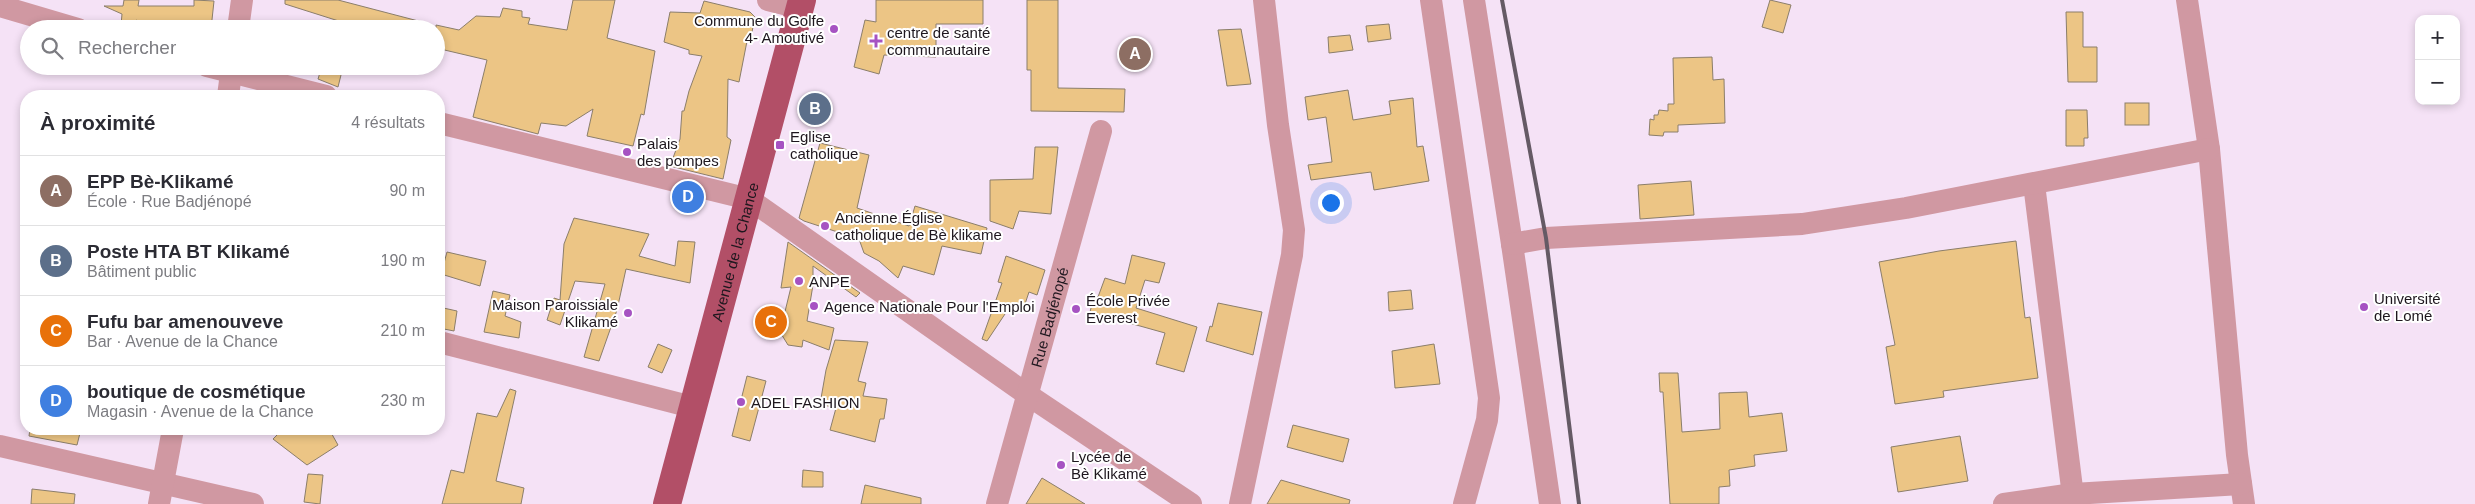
<!DOCTYPE html>
<html lang="fr">
<head>
<meta charset="utf-8">
<style>
	:root { --surface:#fff; --page:#f7f7f7; --text:#2b2b33; --muted:#7c7c81; --line:#e1e1e2; --accent:#7c3aed }
	body { margin:0; font-family:Arial,sans-serif; background:var(--page); color:var(--text) }
	.controls { position:absolute; right:15px; top:15px; display:grid; overflow:hidden; border-radius:10px; box-shadow:0 2px 8px #0003 }
	.controls button { width:45px; height:45px; display:grid; place-items:center; padding:0; border:0; border-bottom:1px solid var(--line); background:var(--surface); color:var(--text); font:25px sans-serif }
	.you { position:absolute; left:1330px; top:202px; width:18px; height:18px; margin:-12px; border:4px solid #fff; border-radius:50%; background:#1a73e8; box-shadow:0 0 0 8px #1a73e833 }
	.badge { display:grid; place-items:center; width:32px; height:32px; border-radius:50%; background:var(--accent); color:#fff; font-size:16px; font-weight:700 }
	.pin { position:absolute; translate:-50% -50%; border:2px solid #fff; box-shadow:0 1px 5px #0006 }
	.list { margin:0; padding:0; list-style:none }
	h2 { display:flex; justify-content:space-between; align-items:center; height:65px; margin:0; padding:0 20px; font-size:21px }
	h2 small { font-size:16px; font-weight:400; color:var(--muted) }
	.list li { display:grid; grid-template-columns:32px 1fr auto; gap:15px; align-items:center; box-sizing:border-box; height:70px; padding:0 20px; border-top:1px solid var(--line) }
	.list b { display:block; font-size:19px; white-space:nowrap }
	.list p { margin:0; font-size:16px; white-space:nowrap; color:var(--muted) }
	.list em { font-size:16px; font-style:normal; color:var(--muted) }
	.icon { flex:none; width:28px; height:28px; fill:none; stroke:currentColor; stroke-width:2; stroke-linecap:round; stroke-linejoin:round }
	.map { position:relative; flex:none; width:2475px; height:504px; overflow:hidden }
	.search { position:absolute; background:var(--surface); box-shadow:0 2px 8px #0003; left:20px; top:20px; width:425px; height:55px; display:flex; align-items:center; gap:12px; box-sizing:border-box; padding:0 18px; border-radius:28px; color:var(--muted); font-size:19px }
	.panel { position:absolute; background:var(--surface); box-shadow:0 2px 8px #0003; left:20px; top:90px; width:425px; height:345px; border-radius:20px }
	.map>svg:first-child { display:block }
	.building { fill:#ecc585; stroke:#8b7e6a }
	.lines { fill:none; stroke-linecap:round; stroke-linejoin:round }
	.minor { stroke:#d098a2; stroke-width:22 }
	.major { stroke:#b24f67; stroke-width:28 }
	.rail { stroke:#655a65; stroke-width:4 }
	.poi-dot { fill:#a653c2; stroke:#fff; stroke-width:2 }
	.labels { text-anchor:middle; dominant-baseline:central; stroke-width:4; stroke-linejoin:round; paint-order:stroke }
	.poi-label { font-size:15px; fill:#1e171e; stroke:#fff; text-anchor:start }
	.street-label { font-size:15px; fill:#1e171e; stroke:#fff }
</style>
</head>
<body>
<div class="map">
<svg width="2475" height="504" viewBox="0 0 2475 504">
	<rect width="100%" height="100%" fill="#f5e2f6"/>
	<g class="building">
		<path d="M124,0H139L138,6H194V0L214,1L211,29H156L136,20L135,27L121,25L122,14L104,6H123Z"/>
		<path d="M285,0H338L426,23L425,29H364L285,4Z"/>
		<path d="M573,0H615L607,38L655,51L644,115L641,114L633,146L587,136L593,109L566,126L541,123L538,134L473,117L487,60L436,48V25L459,30L476,16L500,17L503,8L522,11V17L530,18L528,24L567,30Z"/>
		<path d="M876,0H983V24H936V57L884,55L879,74L854,67L865,20L876,22Z"/>
		<path d="M1027,0H1058V88L1125,89L1124,112L1031,111V70H1027Z"/>
		<path d="M1770,0L1791,5L1783,33L1762,27Z"/>
		<path d="M704,1L750,12L755,17L751,37L748,36L739,82L728,79L727,137L731,140L723,179L670,166L680,139L682,111H684L689,91L702,56L689,54V50L664,42L670,12L700,13Z"/>
		<path d="M2066,12H2083V47H2097V82H2068Z"/>
		<path d="M1389,24L1391,39L1368,42L1366,26Z"/>
		<path d="M1241,29L1251,84L1227,86L1218,30Z"/>
		<path d="M1350,35L1353,50L1329,53L1328,37Z"/>
		<path d="M1712,57L1713,80L1724,79L1725,123L1678,125V132H1664L1663,136L1649,135L1650,119L1654,120V115H1658L1659,110L1668,111V104H1674L1673,58Z"/>
		<path d="M322,66L342,71L338,87L318,79Z"/>
		<path d="M1348,90L1353,120L1391,114L1389,101L1413,98L1417,147L1423,146L1429,181L1374,190L1371,172L1311,180L1308,165L1332,162L1326,117L1308,120L1305,97Z"/>
		<rect x="2125" y="103" width="24" height="22"/>
		<path d="M2066,110H2087L2088,138H2084V146H2066Z"/>
		<path d="M820,143L869,155L857,208L909,226L915,206L987,228L981,254L942,246L934,275L903,266L898,278L879,261L864,253L859,239L804,221L799,218Z"/>
		<path d="M1035,147H1058L1051,214L1019,211L1013,229L990,221V180L1033,179Z"/>
		<path d="M1691,181L1694,215L1640,219L1638,185Z"/>
		<path d="M574,218L649,234L639,256L675,266L678,241L695,242L690,283L626,269L617,310L599,361L584,357L605,284L575,281L560,325L547,320L554,298L560,300L564,244Z"/>
		<path d="M2016,241L2025,318L2030,317L2038,378L1943,391L1944,397L1895,404L1886,347L1895,345L1879,262L1939,251Z"/>
		<path d="M788,242L860,293L856,297L813,266V285L807,321L834,328L829,350L803,340L802,347L788,345L780,332L791,287L781,288Z"/>
		<path d="M447,252L486,261L480,286L441,274Z"/>
		<path d="M1132,255L1165,263L1159,283L1145,280L1136,308L1197,327L1184,372L1156,364L1165,333L1090,312L1094,296L1098,297L1105,278L1125,284Z"/>
		<path d="M1006,256L1045,270L1037,295L1029,292L1022,313L1009,308L987,341L982,339L1002,283L998,282Z"/>
		<path d="M1411,290L1413,309L1389,311L1388,292Z"/>
		<path d="M493,291L510,295L505,316L521,322L519,338L484,332Z"/>
		<path d="M1218,303L1262,312L1253,355L1206,341L1210,326L1212,327Z"/>
		<path d="M439,307L457,311L454,331L439,328Z"/>
		<path d="M835,340L868,342L858,381L866,383L863,396L887,399L884,419H880L875,442L830,430L836,408L820,404L826,370Z"/>
		<path d="M658,344L672,350L662,373L648,367Z"/>
		<path d="M1434,344L1440,384L1395,388L1392,351Z"/>
		<path d="M1659,373H1678L1682,432L1720,429L1719,393L1747,392L1749,417L1782,413L1787,451L1754,455L1755,466L1729,470L1730,486L1719,487V504H1670L1663,392H1660Z"/>
		<path d="M747,376L766,381L750,441L732,436Z"/>
		<path d="M510,389L516,391L496,481L524,488L521,504H442L451,470L464,473L477,413L497,417Z"/>
		<path d="M1293,425L1349,439L1343,462L1287,447Z"/>
		<path d="M30,429H81L77,445L29,436Z"/>
		<path d="M283,429H329L338,445L307,465L273,439Z"/>
		<path d="M1960,436L1968,481L1898,492L1891,447Z"/>
		<path d="M803,470L823,472V487H802Z"/>
		<path d="M308,474L323,475L320,504L304,502Z"/>
		<path d="M1042,478L1085,504H1026Z"/>
		<path d="M1281,480L1350,500L1349,504H1267Z"/>
		<path d="M865,485L921,498V504H861Z"/>
		<path d="M32,489L75,494L74,504H31Z"/>
	</g>
	<g class="lines">
		<g class="minor">
			<path d="M768,0L800,8"/>
			<path d="M1431,0L1489,398L1487,420L1464,504"/>
			<path d="M1474,0L1512,244L1550,504"/>
			<path d="M2187,0L2209,149L2237,455L2244,504"/>
			<path d="M0,6L78,29"/>
			<path d="M238,29L242,0"/>
			<path d="M207,66L326,96"/>
			<path d="M228,96L232,66"/>
			<path d="M439,123L749,199L1028,395L1191,504"/>
			<path d="M2034,184L2074,504"/>
			<path d="M1512,244L1546,238L1802,224L1906,208L2209,149"/>
			<path d="M439,342L692,407"/>
			<path d="M0,446L253,504"/>
			<path d="M159,504L173,429"/>
			<path id="s1" d="M997,504L1101,131"/>
			<path d="M1240,504L1292,255L1294,230L1278,125L1264,0"/>
			<path d="M2004,504L2073,494L2241,484"/>
		</g>
		<path class="major" id="s2" d="M667,504L802,0"/>
		<path class="rail" d="M1502,0L1546,238L1579,504"/>
	</g>
	<g class="poi-dot">
		<circle cx="834" cy="29" r="5"/>
		<path d="M873.5 33.5h5v5h5v5h-5v5h-5v-5h-5v-5h5z"/>
		<rect x="775" y="140" width="10" height="10" rx="2.5"/>
		<circle cx="627" cy="152" r="5"/>
		<circle cx="825" cy="226" r="5"/>
		<circle cx="799" cy="281" r="5"/>
		<circle cx="814" cy="306" r="5"/>
		<circle cx="2364" cy="307" r="5"/>
		<circle cx="1076" cy="309" r="5"/>
		<circle cx="628" cy="313" r="5"/>
		<circle cx="741" cy="402" r="5"/>
		<circle cx="1061" cy="465" r="5"/>
	</g>
	<g class="labels">
		<g class="poi-label">
			<text x="824" y="20" text-anchor="end">Commune du Golfe<tspan x="824" dy="17">4- Amoutivé</tspan></text>
			<text x="887" y="32">centre de santé<tspan x="887" dy="17">communautaire</tspan></text>
			<text x="790" y="136">Eglise<tspan x="790" dy="17">catholique</tspan></text>
			<text x="637" y="143">Palais<tspan x="637" dy="17">des pompes</tspan></text>
			<text x="835" y="217">Ancienne Église<tspan x="835" dy="17">catholique de Bè klikame</tspan></text>
			<text x="809" y="281">ANPE</text>
			<text x="2374" y="298">Université<tspan x="2374" dy="17">de Lomé</tspan></text>
			<text x="1086" y="300">École Privée<tspan x="1086" dy="17">Everest</tspan></text>
			<text x="618" y="304" text-anchor="end">Maison Paroissiale<tspan x="618" dy="17">Klikamé</tspan></text>
			<text x="824" y="306">Agence Nationale Pour l'Emploi</text>
			<text x="751" y="402">ADEL FASHION</text>
			<text x="1071" y="456">Lycée de<tspan x="1071" dy="17">Bè Klikamé</tspan></text>
		</g>
		<g class="street-label">
			<text stroke="none"><textPath href="#s2" startOffset="261">Avenue de la Chance</textPath></text>
			<text stroke="none"><textPath href="#s1" startOffset="194">Rue Badjénopé</textPath></text>
		</g>
	</g>
</svg>
<div class="controls">
<button>+</button>
<button>−</button>
</div>
<div class="you"></div>
<div class="pin badge" style="left:1135px;top:54px;background:#8d6e63">A</div>
<div class="pin badge" style="left:815px;top:109px;background:#5c6f8a">B</div>
<div class="pin badge" style="left:771px;top:322px;background:#e8710a">C</div>
<div class="pin badge" style="left:688px;top:197px;background:#3f7fe0">D</div>
<div class="search"><svg class="icon" aria-label="search" viewBox="0 0 24 24"><circle cx="10" cy="10" r="6"/><path d="M15 15l6 6"/></svg>Rechercher</div>
<section class="panel">
<h2>À proximité<small>4 résultats</small></h2>
<ul class="list">
<li><span class="badge" style="background:#8d6e63">A</span><div><b>EPP Bè-Klikamé</b><p>École · Rue Badjénopé</p></div><em>90 m</em></li>
<li><span class="badge" style="background:#5c6f8a">B</span><div><b>Poste HTA BT Klikamé</b><p>Bâtiment public</p></div><em>190 m</em></li>
<li><span class="badge" style="background:#e8710a">C</span><div><b>Fufu bar amenouveve</b><p>Bar · Avenue de la Chance</p></div><em>210 m</em></li>
<li><span class="badge" style="background:#3f7fe0">D</span><div><b>boutique de cosmétique</b><p>Magasin · Avenue de la Chance</p></div><em>230 m</em></li>
</ul>
</section>
</div>
</body>
</html>
